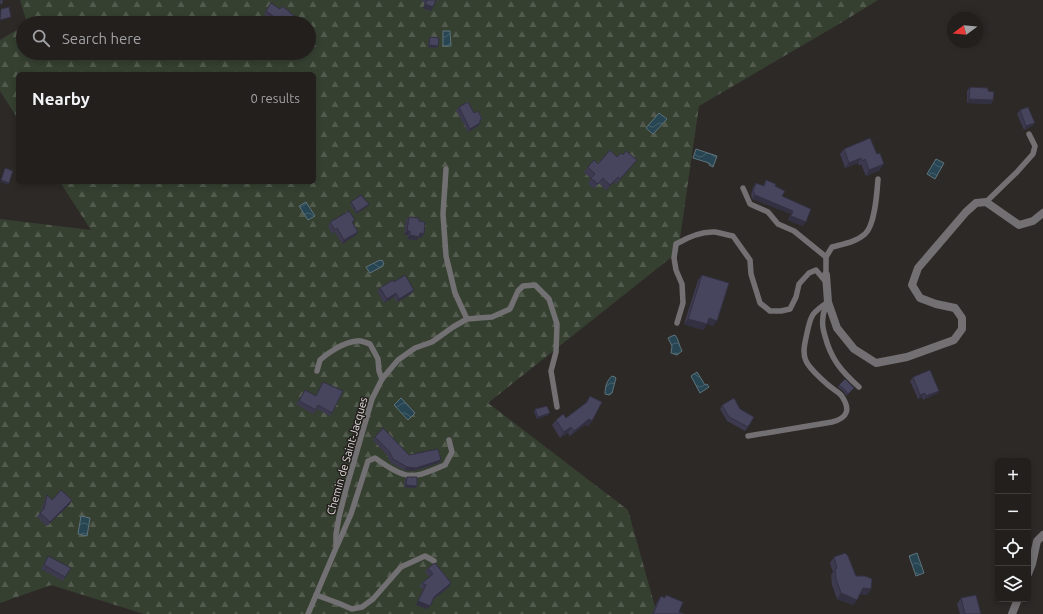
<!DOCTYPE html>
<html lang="en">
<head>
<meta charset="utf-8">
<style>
	:root { --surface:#221f1d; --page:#2e2c2a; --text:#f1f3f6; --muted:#a2a2a4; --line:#3f3d3b }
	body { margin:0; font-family:Ubuntu,sans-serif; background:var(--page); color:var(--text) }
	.controls { position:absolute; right:12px; bottom:12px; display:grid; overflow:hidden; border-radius:6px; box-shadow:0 2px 6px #0003 }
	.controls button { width:36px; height:36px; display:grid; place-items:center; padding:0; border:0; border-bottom:1px solid var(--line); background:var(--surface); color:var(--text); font:20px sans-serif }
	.compass { position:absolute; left:947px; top:12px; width:36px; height:36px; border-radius:50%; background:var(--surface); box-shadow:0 2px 6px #0003; rotate:254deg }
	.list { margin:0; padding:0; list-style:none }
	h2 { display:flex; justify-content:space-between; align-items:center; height:52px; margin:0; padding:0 16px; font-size:17px }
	h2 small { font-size:13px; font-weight:400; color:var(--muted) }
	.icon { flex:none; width:22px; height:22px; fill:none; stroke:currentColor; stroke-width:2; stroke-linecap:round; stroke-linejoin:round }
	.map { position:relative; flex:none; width:1043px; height:614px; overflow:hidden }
	.search { position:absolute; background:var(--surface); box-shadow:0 2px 6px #0003; left:16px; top:16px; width:300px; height:44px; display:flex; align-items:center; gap:10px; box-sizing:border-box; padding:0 14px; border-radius:22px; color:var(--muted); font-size:15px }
	.panel { position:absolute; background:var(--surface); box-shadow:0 2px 6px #0003; left:16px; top:72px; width:300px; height:112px; border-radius:6px }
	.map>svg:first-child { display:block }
	.forest { fill:url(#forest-firs) }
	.water { fill:url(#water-waves); stroke:#5e737b }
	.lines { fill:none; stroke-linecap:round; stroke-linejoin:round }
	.service { stroke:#727072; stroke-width:5.5 }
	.minor { stroke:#727072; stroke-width:8 }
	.wall { fill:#3d3a50 }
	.shaded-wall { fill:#323041 }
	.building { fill:#47445d; stroke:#323041 }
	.labels { text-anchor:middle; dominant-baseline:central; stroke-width:3; stroke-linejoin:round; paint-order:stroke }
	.street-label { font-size:11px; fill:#e0dddc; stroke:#231f1d }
</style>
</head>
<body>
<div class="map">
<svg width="1043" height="614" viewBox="0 0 1043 614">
	<defs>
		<pattern id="forest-firs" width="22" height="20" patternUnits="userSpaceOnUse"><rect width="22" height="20" fill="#364031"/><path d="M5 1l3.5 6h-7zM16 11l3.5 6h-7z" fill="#535b4e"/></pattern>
		<pattern id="water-waves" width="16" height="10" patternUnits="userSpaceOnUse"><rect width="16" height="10" fill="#274552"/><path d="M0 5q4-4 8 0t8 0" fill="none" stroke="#465f6a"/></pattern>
	</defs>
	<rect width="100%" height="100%" fill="#2d2927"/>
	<path class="forest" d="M20,0H878L839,24L699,106L678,252L488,403L628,510L657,614H144L51,585L0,603V219L91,230L60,182H314V74H18V119L0,91V40L23,26V53H309V23H27Z"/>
	<g class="water">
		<path d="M443,31H450L451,46H443Z"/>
		<path d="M659,113L667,119L653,134L646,128Z"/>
		<path d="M696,149L717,156L713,167L709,165V163L693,158Z"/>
		<path d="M936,159L944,163L935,179L927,174Z"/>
		<path d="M306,202L315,216L308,220L299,206Z"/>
		<path d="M380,260L381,261L382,260L384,264H383V266L370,273L366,267Z"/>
		<path d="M675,335C679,340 679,346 682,351L677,355L671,353L672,346L668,338L672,336Z"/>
		<path d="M697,372L705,385L707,384L709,387L700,393L691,376Z"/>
		<path d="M612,376L615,377L616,378L612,393L609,395L605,394C605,387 607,380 612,376Z"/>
		<path d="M401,398L415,413L408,420L394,405Z"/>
		<path d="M81,516L90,518L87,536L78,534Z"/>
		<path d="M917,553L924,573L916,576L909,556Z"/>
	</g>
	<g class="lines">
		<g class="service">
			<path d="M446,169L443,214L446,256L455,293L467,319"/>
			<path d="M743,188L750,204L768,212L778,224L794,231L826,257V275"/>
			<path d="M986,202L1017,172L1033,154L1035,146L1029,134"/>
			<path d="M826,257L832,247C843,244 856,242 865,234C875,225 877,193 878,179"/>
			<path d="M828,302C826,307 823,312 823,317C822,323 823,330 825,336C831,359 841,371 859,387"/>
			<path d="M677,323L683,303L682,284L676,270L674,258L676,244C688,237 701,231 715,232C721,233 727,235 733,236L750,260L751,274L760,303L770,311H781L790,309L796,297L799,284L809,273L816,270L826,282"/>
			<path d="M317,371L320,360C329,352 344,342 357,341C361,340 366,343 370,344L378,359L379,371L382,379"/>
			<path d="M748,436L832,422C848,418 851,409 841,395C837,391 831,388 827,384C819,377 810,369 806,361C802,352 805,343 807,333C811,314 812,313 828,302"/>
			<path d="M337,546L351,514L368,461L375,458C384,464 393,471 403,474C416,479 433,470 445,465L452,452L449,440"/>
			<path d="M316,595L338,603L352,609L362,607L373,599L401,567L425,556L434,561"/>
			<path d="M308,614L336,548V534L339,517L346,489L372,399L382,379L398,360L415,348L432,342L453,327L467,319L492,317L510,309L518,291L523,286L535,285L549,299L557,324L556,352L551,371L557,407"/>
		</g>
		<g class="minor">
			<path d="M826,275L828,302L837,328L854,349L876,363L907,357L954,340L962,329V318L955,308L936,304L920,298L912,285L918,268L966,212L976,203L986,202L1019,225L1033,221L1043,213"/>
			<path d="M1028,574L1032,564L1037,541L1043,535"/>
			<path d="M1012,614L1018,599"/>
		</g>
	</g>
	<g class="wall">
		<path d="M420,0H439L438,1H436L431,11L423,8L425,2Z"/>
		<path d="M271,3L280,9L289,12L304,23H268L270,20L264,14Z"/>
		<path d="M430,37L438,46L436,48L428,47L429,39Z"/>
		<path d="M970,87L988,91L993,100L991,104L967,103V91Z"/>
		<path d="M459,107L474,113L480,121L478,126L468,132L456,110Z"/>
		<path d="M1020,110L1035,123L1032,126L1024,130L1017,114Z"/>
		<path d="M870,138L880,170L866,176L861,164L859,166L858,163L845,168L840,154L844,149Z"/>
		<path d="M617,157L633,165L616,184L614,182L606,190L599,183L594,189L588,183L591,179L584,172L588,167Z"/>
		<path d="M766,180L775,186L803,226L788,220L791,214L752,199L751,195L753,187L756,183L763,186Z"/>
		<path d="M351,202L369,204L368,206L356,214L350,204Z"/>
		<path d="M409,217L419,221L424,234L421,238L419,237L417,240L407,239L408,235H404L406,220Z"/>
		<path d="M330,222L353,223L356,235L342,244L335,232L332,234L328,226Z"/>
		<path d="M702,275L713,326L707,324L703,330L684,324L698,280Z"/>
		<path d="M394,282L411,294L397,302L394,297L384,303L377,291L380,288Z"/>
		<path d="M913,377L939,391L936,394L923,400L922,397L918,399L910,381Z"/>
		<path d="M323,382L332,413L330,416L317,409L313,414L296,404L305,390L315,396Z"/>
		<path d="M839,385L852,390L846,396L844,392L838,387Z"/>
		<path d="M590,396L589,426L585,425L570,436L568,433L560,438L552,425L556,420L566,418L585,404Z"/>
		<path d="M722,405L748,427L745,431L727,421L720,409Z"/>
		<path d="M535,409L548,415L537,419L534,411Z"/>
		<path d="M375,437L409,455L439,463L413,471L404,470L391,463L387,455L373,440Z"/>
		<path d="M407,477L417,486L415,488L404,487L405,479Z"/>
		<path d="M47,495L52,500L70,504L47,526L37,517L41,511L45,499Z"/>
		<path d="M48,556L65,577L63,581L41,569Z"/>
		<path d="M834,557L871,589L867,595L860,594L857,600L853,605L837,599L832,585L831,575L833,572L830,563Z"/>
		<path d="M428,568L449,587L433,600L427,609L416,605L423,589L420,587L422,583L430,577L425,572Z"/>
		<path d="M666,595L679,612L684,614H652L657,602L661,596L664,598Z"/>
		<path d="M961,598L981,614H960L957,604Z"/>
	</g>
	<g class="shaded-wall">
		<path d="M425,4L433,7L431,11L423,8Z"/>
		<path d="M429,45L438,46L436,48L428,47Z"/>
		<path d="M969,99L993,100L991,104L967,103Z"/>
		<path d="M480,123L478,126L468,132L470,129Z"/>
		<path d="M1035,123L1032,126L1024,130L1026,126Z"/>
		<path d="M861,158L858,163L845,168L849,163Z"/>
		<path d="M884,164L880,170L866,176L869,170Z"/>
		<path d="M618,177L614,182L606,190L610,185Z"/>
		<path d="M1,180L9,183L8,185L0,182Z"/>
		<path d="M755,195L793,211L791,214L752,199Z"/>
		<path d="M369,204L368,206L356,214L357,212Z"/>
		<path d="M791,216L806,222L803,226L788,220Z"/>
		<path d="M407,231H410L408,235H404Z"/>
		<path d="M358,232L356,235L342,244L344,240Z"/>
		<path d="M420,233L424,234L421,238L419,237L417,240L407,239L410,235Z"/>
		<path d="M414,290L411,294L397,302L399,299Z"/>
		<path d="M396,293L394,297L384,303L387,299Z"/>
		<path d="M709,318L717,321L713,326L705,323Z"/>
		<path d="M688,319L707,324L703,330L684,324Z"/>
		<path d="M939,391L936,394L923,400L926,396Z"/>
		<path d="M925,393L922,397L918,399L920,395Z"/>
		<path d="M550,413L548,415L537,419L538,417Z"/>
		<path d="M589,419L592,421L589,426L585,425L570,436L574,431Z"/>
		<path d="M571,427L568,433L560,438L564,432Z"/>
		<path d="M441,460L439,463L413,471L404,470L407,467Z"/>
		<path d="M406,485L417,486L415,488L404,487Z"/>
		<path d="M72,500L70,504L47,526L50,522Z"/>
		<path d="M451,583L449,587L431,601L434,597Z"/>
		<path d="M863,588L871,589L867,595L859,594Z"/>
		<path d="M841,593L857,600L853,605L837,599Z"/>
		<path d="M418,601L430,606L427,609L416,605Z"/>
	</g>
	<g class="building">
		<path d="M0,0H3L2,4H0Z"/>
		<path d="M427,0H436L433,7L425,4Z"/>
		<path d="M271,3L280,9L282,6L290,12H289L304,23H272L270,21L273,16L266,11Z"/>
		<path d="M9,7L11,17L0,20L1,9Z"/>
		<path d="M430,37L439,38L438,46L429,45Z"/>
		<path d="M970,87L988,88V91L994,92L993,100L969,99Z"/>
		<path d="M468,102L474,113L478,111L482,119L480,120V123L470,129L459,107Z"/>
		<path d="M1028,107L1035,123L1026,126L1020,110Z"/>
		<path d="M870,138L877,154L880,153L884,164L869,170L865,159L863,161L861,158L849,163L844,149Z"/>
		<path d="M610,150L617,157L621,153L623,155L626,151L637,160L620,179L618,177L610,185L603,178L598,184L591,178L595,174L588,167L594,160L598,164Z"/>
		<path d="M5,168L13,171L9,183L1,180Z"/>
		<path d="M766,180L776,184L775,186L785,191L782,196L811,209L806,222L791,216L793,211L755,195L753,191L756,183L764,186Z"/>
		<path d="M361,195L369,204L357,212L351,202Z"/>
		<path d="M349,211L355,220L352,222L358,232L344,240L337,228L335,230L330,222Z"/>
		<path d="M409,217L419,218V221L425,222L424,234L420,233L419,237L410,235V231H407Z"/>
		<path d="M405,275L414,290L399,299L396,293L387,299L380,288L393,280L394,282Z"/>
		<path d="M702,275L729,283L717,321L709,318L707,324L688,319Z"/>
		<path d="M930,370L939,391L926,396L925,393L920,395L913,377Z"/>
		<path d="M845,379L854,388L848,394L845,390L839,385Z"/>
		<path d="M323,382L343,391L332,413L318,405L316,410L299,401L305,390L316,396Z"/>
		<path d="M590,396L602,402L592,421L589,419L574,431L571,427L564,432L556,420L563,414L566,418L587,402Z"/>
		<path d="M734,398L740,409L754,417L748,427L729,417L722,405Z"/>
		<path d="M547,406L550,413L538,417L535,409Z"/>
		<path d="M383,428L409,455L438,449L441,460L416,468L407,467L393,459L389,451L375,437Z"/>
		<path d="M407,477H417V486L406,485Z"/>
		<path d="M61,490L72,500L50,522L40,513L44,509L47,495L52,500Z"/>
		<path d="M845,553L848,556L856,576H865L872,579L871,589L863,588L857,600L841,593L836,579L835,569L837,568L834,557Z"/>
		<path d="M48,556L71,568L65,577L44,565Z"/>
		<path d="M435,563L451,583L434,597L430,606L418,601L426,585L422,583L433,574L428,568Z"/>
		<path d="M666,595L683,602L679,612L684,614H653L661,596L665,598Z"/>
		<path d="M976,595L981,614H965L961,598Z"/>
	</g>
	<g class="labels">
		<g class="street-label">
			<text transform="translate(347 456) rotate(-74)">Chemin de Saint-Jacques</text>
		</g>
	</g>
</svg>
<div class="controls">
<button>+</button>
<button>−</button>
<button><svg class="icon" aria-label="locate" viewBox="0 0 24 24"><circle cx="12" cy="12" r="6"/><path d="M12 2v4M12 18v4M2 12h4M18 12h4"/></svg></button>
<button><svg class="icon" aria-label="layers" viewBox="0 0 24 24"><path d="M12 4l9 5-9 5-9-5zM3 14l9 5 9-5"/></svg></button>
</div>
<svg class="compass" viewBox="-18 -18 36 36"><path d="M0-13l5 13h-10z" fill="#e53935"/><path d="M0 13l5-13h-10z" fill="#a2a2a4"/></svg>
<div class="search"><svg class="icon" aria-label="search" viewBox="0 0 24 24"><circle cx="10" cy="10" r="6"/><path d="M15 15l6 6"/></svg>Search here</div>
<section class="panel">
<h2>Nearby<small>0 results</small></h2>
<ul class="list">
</ul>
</section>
</div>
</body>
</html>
